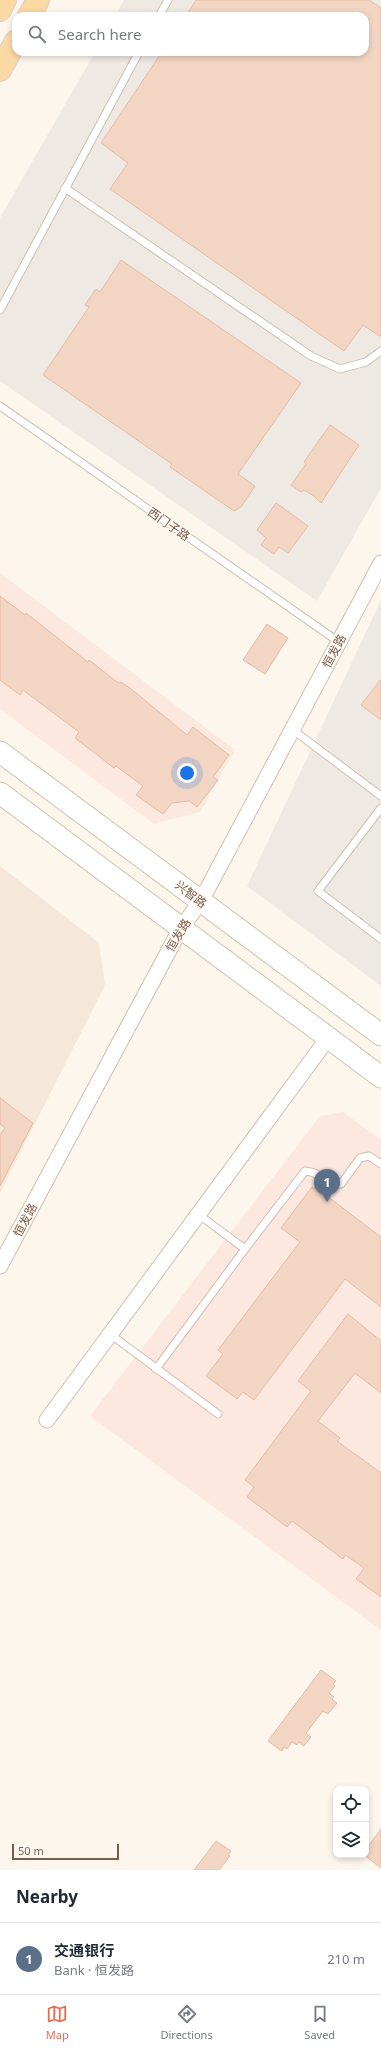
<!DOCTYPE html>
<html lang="en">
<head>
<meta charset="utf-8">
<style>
	:root { --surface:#fff; --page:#f2f2f3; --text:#1f2937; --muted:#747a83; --line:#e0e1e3; --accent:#e76f51 }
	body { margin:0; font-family:"Noto Sans","Noto Sans SC",sans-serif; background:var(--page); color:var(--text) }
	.controls { position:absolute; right:12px; bottom:12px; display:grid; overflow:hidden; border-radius:8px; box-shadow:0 2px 6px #0003 }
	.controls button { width:36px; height:36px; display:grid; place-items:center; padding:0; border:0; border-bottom:1px solid var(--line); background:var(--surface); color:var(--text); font:20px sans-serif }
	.scale { position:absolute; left:12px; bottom:10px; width:107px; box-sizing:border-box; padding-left:4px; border:2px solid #7a5c4d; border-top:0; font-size:11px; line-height:14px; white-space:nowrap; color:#7a5c4d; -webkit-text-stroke:3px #fffaf3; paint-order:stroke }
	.you { position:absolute; left:187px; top:773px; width:14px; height:14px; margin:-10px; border:3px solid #fff; border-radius:50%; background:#1a73e8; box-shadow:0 0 0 6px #1a73e833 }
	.badge { display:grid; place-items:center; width:26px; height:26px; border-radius:50%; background:var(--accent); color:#fff; font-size:13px; font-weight:700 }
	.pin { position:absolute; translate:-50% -33px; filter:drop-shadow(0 1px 2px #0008) }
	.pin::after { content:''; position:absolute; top:21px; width:14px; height:12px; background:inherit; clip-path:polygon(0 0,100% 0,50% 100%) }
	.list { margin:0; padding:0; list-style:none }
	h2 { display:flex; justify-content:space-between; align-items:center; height:52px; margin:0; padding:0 16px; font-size:17px }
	h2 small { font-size:13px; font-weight:400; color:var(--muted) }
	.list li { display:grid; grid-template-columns:26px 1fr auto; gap:12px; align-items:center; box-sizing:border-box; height:72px; padding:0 16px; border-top:1px solid var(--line) }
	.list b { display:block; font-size:15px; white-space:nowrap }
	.list p { margin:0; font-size:13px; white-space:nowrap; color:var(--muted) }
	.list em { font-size:13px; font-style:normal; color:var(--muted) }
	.icon { flex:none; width:22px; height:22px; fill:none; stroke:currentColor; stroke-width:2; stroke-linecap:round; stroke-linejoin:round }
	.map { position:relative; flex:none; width:381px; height:1870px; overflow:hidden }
	.search { position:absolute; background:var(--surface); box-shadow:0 2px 6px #0003; left:12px; right:12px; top:12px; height:44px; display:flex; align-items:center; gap:10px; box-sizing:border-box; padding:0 14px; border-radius:12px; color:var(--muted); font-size:15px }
	.sheet { height:124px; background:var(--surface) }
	nav { display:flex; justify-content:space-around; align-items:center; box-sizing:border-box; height:56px; border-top:1px solid var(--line); background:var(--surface); font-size:11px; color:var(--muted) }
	nav a { display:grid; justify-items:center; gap:2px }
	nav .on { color:var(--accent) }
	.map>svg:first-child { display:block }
	.residential { fill:#f5e8da }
	.commercial { fill:#fde8e0 }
	.industrial { fill:#efe9e4 }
	.building { fill:#f3d5c3; stroke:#e6bba3 }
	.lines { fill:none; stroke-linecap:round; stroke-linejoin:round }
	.service-casing { stroke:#d1beb0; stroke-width:9 }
	.minor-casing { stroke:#d1beb0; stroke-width:17 }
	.secondary-casing { stroke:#d6c0b0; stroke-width:23 }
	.primary-casing { stroke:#dad1cd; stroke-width:24 }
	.service { stroke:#fff; stroke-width:7 }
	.minor { stroke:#fff; stroke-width:15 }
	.secondary { stroke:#fff; stroke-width:21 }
	.primary { stroke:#fbd9a5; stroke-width:22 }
	.labels { text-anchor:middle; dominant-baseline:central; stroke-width:3; stroke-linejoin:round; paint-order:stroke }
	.street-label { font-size:12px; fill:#7a5c4d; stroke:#fffaf3 }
</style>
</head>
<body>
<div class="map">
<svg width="381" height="1870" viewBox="0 0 381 1870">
	<rect width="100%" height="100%" fill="#fdf6ec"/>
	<path class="residential" d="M0,866L99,943L105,985L0,1193Z"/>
	<g class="commercial">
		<path d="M0,573L235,750L200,812L154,824L0,709Z"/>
		<path d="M343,1112L381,1140V1630L90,1416L320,1116Z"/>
	</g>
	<g class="industrial">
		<path d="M124,0H381V488L317,601L0,381V218L95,52H365V16H115Z"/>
		<path d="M381,600V986L247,886Z"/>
	</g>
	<g class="building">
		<path d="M196,0H369L381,8V337L363,325L344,351L110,189L128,163L101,143L162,52H365V16H186Z"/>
		<path d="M121,260L301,383L238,474L255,486L241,507L234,511L170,467L172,464L43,375L89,307L85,305L96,289L100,292Z"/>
		<path d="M330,425L359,445L321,503L314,496L304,490L301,492L291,485L306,464L304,462Z"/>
		<path d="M276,503L308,526L288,553L279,547L274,554L261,545L266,538L257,530Z"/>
		<path d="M0,596L25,615L26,613L88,662L89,660L117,682L120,683L121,682L130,688L187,735L193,727L229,755L213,777L218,780L197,807L189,801L172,803L163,814L136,795L143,786L116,766L114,768L75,738L79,732L23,690L20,695L0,680Z"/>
		<path d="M267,624L288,638L265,674L243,660Z"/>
		<path d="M381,679V720L361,705Z"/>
		<path d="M0,1098L33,1123L0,1186V1135L5,1128L0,1124Z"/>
		<path d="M312,1187L314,1189L315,1187L381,1237V1307L345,1279L254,1400L243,1392L237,1399L206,1376L223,1354L218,1350L300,1242L281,1228Z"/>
		<path d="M348,1314L381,1341V1393L355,1373L318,1421L340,1438L337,1441L381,1473V1597L356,1579L364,1568L354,1561L345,1555L343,1559L292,1521L287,1527L247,1497L254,1487L245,1480L311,1391L298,1381Z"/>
		<path d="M321,1670L336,1681L333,1684L335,1686L329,1693L334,1697L332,1699L337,1703L328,1714L323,1711L306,1733L311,1737L304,1746L299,1742L297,1745L292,1742L287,1749L284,1747L282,1751L268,1741Z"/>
		<path d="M381,1829V1868L364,1855H366V1849Z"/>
		<path d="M216,1841L231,1851L228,1855L230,1856L219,1870H194Z"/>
	</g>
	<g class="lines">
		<defs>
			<g id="service">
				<path d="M159,16L168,0"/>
				<path d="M65,188L311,356L340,369L366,362L381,351"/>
				<path d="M0,310L139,52"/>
				<path d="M0,406L339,642"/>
				<path d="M293,730L381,796"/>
				<path d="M381,808L318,891L381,939"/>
				<path d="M198,1214L245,1249L305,1171C322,1172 323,1183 341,1184L360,1158L369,1156L381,1164"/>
				<path d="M110,1334L218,1414"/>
				<path d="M156,1369L245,1249"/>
			</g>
			<g id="minor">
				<path d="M0,1266L181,928L201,901L381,563"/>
				<path d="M47,1420L328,1038"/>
			</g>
			<g id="secondary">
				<path d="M0,752L381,1035"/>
				<path d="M0,793L381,1077"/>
			</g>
			<g id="primary">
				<path d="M0,10L5,0"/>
				<path d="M29,16L38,0"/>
				<path d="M0,70L16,41"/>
			</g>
		</defs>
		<use href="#service" class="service-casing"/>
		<use href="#minor" class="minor-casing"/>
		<use href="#secondary" class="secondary-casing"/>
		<use href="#primary" class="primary-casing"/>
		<use href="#service" class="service"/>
		<use href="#minor" class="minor"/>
		<use href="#secondary" class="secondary"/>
		<use href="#primary" class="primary"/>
	</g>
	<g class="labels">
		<g class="street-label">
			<text transform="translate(169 524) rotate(35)">西门子路</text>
			<text transform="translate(334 651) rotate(-62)">恒发路</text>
			<text transform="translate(191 894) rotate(37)">兴智路</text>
			<text transform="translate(178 935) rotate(-59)">恒发路</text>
			<text transform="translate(25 1220) rotate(-62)">恒发路</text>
		</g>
	</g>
</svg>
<div class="controls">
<button><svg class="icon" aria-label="locate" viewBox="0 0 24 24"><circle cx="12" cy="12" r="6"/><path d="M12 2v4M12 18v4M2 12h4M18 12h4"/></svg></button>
<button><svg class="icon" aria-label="layers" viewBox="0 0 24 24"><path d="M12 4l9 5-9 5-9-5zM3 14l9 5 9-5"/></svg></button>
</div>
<div class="scale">50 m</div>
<div class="you"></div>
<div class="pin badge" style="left:327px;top:1202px;background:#5c6f8a">1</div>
<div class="search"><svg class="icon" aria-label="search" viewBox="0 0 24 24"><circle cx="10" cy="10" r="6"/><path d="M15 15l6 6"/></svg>Search here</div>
</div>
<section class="sheet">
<h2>Nearby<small></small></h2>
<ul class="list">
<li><span class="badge" style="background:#5c6f8a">1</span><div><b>交通银行</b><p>Bank · 恒发路</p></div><em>210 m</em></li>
</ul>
</section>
<nav>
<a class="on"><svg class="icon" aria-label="map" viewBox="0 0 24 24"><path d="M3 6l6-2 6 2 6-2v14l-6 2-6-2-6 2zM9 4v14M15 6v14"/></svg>Map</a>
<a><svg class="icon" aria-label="directions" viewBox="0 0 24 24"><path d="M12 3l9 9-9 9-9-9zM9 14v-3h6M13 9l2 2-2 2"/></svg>Directions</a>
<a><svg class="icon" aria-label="saved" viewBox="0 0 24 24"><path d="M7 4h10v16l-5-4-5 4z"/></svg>Saved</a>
</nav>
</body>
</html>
